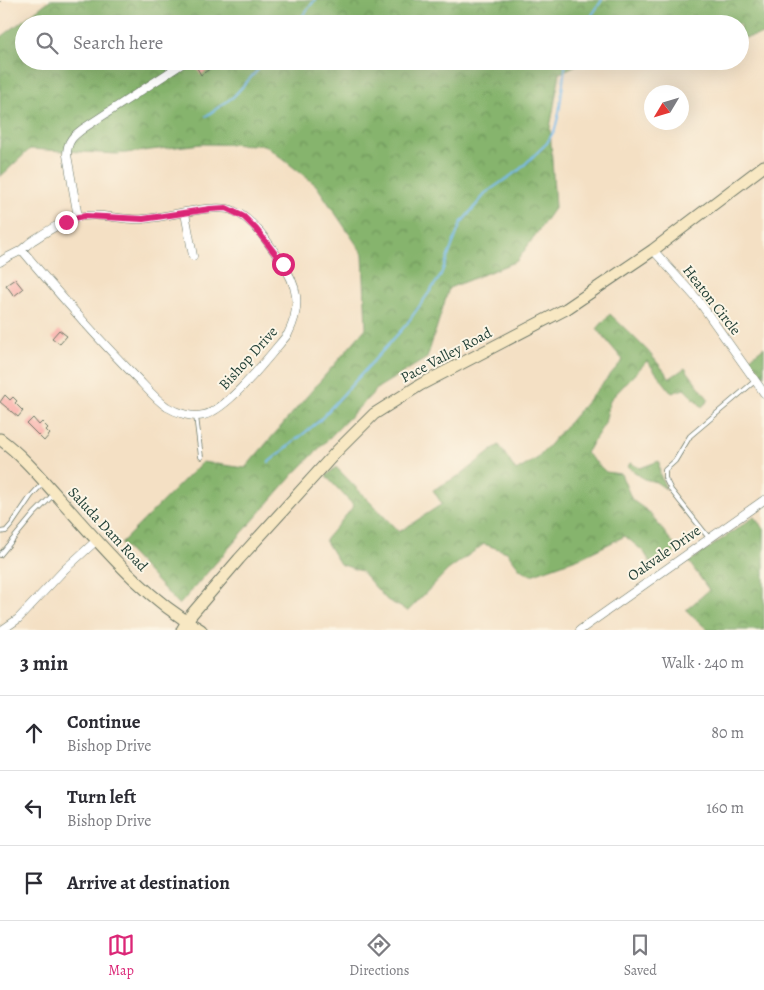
<!DOCTYPE html>
<html lang="en">
<head>
<meta charset="utf-8">
<style>
	:root { --surface:#fff; --page:#f2f2f3; --text:#2b2b33; --muted:#7c7c81; --line:#e1e1e2; --accent:#db2777 }
	body { margin:0; font-family:Alegreya,serif; background:var(--page); color:var(--text) }
	.compass { position:absolute; left:644px; top:85px; width:45px; height:45px; border-radius:50%; background:var(--surface); box-shadow:0 5px 20px #0002; rotate:232deg }
	.stop { position:absolute; width:15px; height:15px; margin:-11px; border:4px solid #db2777; border-radius:50%; background:#fff }
	.stop.end { background:#db2777; border-color:#fff; box-shadow:0 1px 5px #0008 }
	.list { margin:0; padding:0; list-style:none }
	h2 { display:flex; justify-content:space-between; align-items:center; height:65px; margin:0; padding:0 20px; font-size:21px }
	h2 small { font-size:16px; font-weight:400; color:var(--muted) }
	.list li { display:grid; grid-template-columns:32px 1fr auto; gap:15px; align-items:center; box-sizing:border-box; height:75px; padding:0 20px; border-top:1px solid var(--line) }
	.list b { display:block; font-size:19px; white-space:nowrap }
	.list p { margin:0; font-size:16px; white-space:nowrap; color:var(--muted) }
	.list em { font-size:16px; font-style:normal; color:var(--muted) }
	.icon { flex:none; width:28px; height:28px; fill:none; stroke:currentColor; stroke-width:2; stroke-linecap:round; stroke-linejoin:round }
	.map { position:relative; flex:none; width:764px; height:630px; overflow:hidden }
	.search { position:absolute; background:var(--surface); box-shadow:0 5px 20px #0002; left:15px; right:15px; top:15px; height:55px; display:flex; align-items:center; gap:12px; box-sizing:border-box; padding:0 18px; border-radius:28px; color:var(--muted); font-size:19px }
	.sheet { height:290px; background:var(--surface) }
	nav { display:flex; justify-content:space-around; align-items:center; box-sizing:border-box; height:70px; border-top:1px solid var(--line); background:var(--surface); font-size:14px; color:var(--muted) }
	nav a { display:grid; justify-items:center; gap:2px }
	nav .on { color:var(--accent) }
	.map>svg:first-child { display:block }
	.forest { fill:url(#forest-crowns); stroke:#527850 }
	.lines { fill:none; stroke-linecap:round; stroke-linejoin:round }
	.stream { stroke:#79bcef; stroke-width:2 }
	.building { fill:#f9aca7 }
	.lane-casing { stroke:#6a7666; stroke-width:5.5 }
	.street-casing { stroke:#6a7666; stroke-width:9 }
	.secondary-casing { stroke:#6a7666; stroke-width:13 }
	.path { stroke:#6a7666; stroke-width:1; stroke-dasharray:1 4; stroke-linecap:butt }
	.lane { stroke:#fff; stroke-width:4 }
	.street { stroke:#fff; stroke-width:8 }
	.secondary { stroke:#f8e8c3; stroke-width:11 }
	.route { stroke:#db2777; stroke-width:6 }
	.labels { text-anchor:middle; dominant-baseline:central; stroke-width:4; stroke-linejoin:round; paint-order:stroke }
	.street-label { font-size:15px; fill:#1f3d34; stroke:#fcf5e5 }
</style>
</head>
<body>
<div class="map">
<svg width="764" height="630" viewBox="0 0 764 630">
	<defs>
		<pattern id="forest-crowns" width="20" height="18" patternUnits="userSpaceOnUse" patternTransform="scale(1.25)"><rect width="20" height="18" fill="#86b46d"/><path d="M2 6a3 3 0 1 1 6 0M12 15a3 3 0 1 1 6 0" fill="none" stroke="#6d945a"/></pattern>
	</defs>
	<rect width="100%" height="100%" fill="#fcf5e5"/>
	<filter id="ink" filterUnits="userSpaceOnUse"><feTurbulence type="fractalNoise" baseFrequency=".02" numOctaves="2"/><feDisplacementMap in="SourceGraphic" scale="10" xChannelSelector="R" yChannelSelector="G"/><feConvolveMatrix kernelMatrix="1 2 1 2 8 2 1 2 1" color-interpolation-filters="sRGB"/></filter>
	<filter id="wash" filterUnits="userSpaceOnUse"><feTurbulence type="fractalNoise" baseFrequency=".0096" numOctaves="4" result="noise"/><feDisplacementMap in="SourceGraphic" scale="20" xChannelSelector="R" yChannelSelector="G"/><feGaussianBlur stdDeviation="1.12" result="paint"/><feColorMatrix in="noise" values="0 0 0 0 0 0 0 0 0 0 0 0 0 0 0 0 0 1.4 0 .05"/><feComposite in="paint" operator="in"/></filter>
	<g filter="url(#wash)">
		<rect width="100%" height="100%" fill="#f4e0c4"/>
		<g class="forest">
			<path d="M50,0H764V34L740,39V24H24V61H585L560,73L550,128L555,207L517,261L449,288L427,358L379,387L292,476L179,605L121,543L202,462L245,468L366,328L363,254L316,185L265,145L201,144L117,154L30,149L0,177V38Z"/>
			<path d="M610,314L647,350L670,378L685,368L709,400L702,407L684,389L672,393L647,361L610,400L605,423L586,453L606,472L621,474L632,500L649,512L678,550L653,567L644,552L625,536L582,557L531,575L520,569L507,552L484,544L448,570L408,611L387,600L361,571L340,564L325,540L354,506L326,476L336,467L399,532L442,504L433,490L460,475L499,445L516,471L538,458L623,360L597,329Z"/>
			<path d="M764,347V376L750,358Z"/>
			<path d="M659,461L660,474L666,489L656,482L644,479L628,467L630,463L640,468Z"/>
			<path d="M754,517L764,529V630H708L686,610L709,590L689,562Z"/>
		</g>
		<g class="lines">
			<g class="stream">
				<path d="M296,24L315,0"/>
				<path d="M586,24L602,0"/>
				<path d="M206,116L233,97L266,61"/>
				<path d="M269,462L319,421L406,325L440,277L461,223L487,192L519,170L547,143L555,129L559,113L566,61"/>
			</g>
		</g>
		<g id="blocks">
			<g class="building">
				<path d="M193,61H207L211,68L201,75Z"/>
				<path d="M15,279L23,289L14,296L6,285Z"/>
				<path d="M59,330L67,336L60,344L52,338Z"/>
				<path d="M5,395L10,400L13,397L17,401L15,403L23,411L18,417L0,402Z"/>
				<path d="M33,418L39,425L42,422L48,428L46,430L50,434L44,441L27,424Z"/>
			</g>
		</g>
	</g>
	<g filter="url(#ink)">
		<use href="#blocks" fill-opacity="0" stroke="#6a7666" stroke-width="1"/>
		<g class="lines">
			<defs>
				<g id="lane">
					<path d="M196,416L201,457"/>
					<path d="M0,532L6,531L12,524L31,496L43,483"/>
					<path d="M709,538L671,490L665,478V470L675,461L690,436L755,381"/>
					<path d="M0,555L34,514L53,495"/>
				</g>
				<g id="street">
					<path d="M185,213L193,256"/>
					<path d="M78,217L67,155C67,141 73,136 84,128L182,64"/>
					<path d="M653,250L698,300L764,393"/>
					<path d="M0,262C6,257 13,255 20,251C24,248 28,244 32,241C46,232 59,223 75,218C97,211 121,221 143,219C165,218 216,202 234,211C254,220 268,242 280,260C298,285 302,306 288,334C270,355 229,409 204,415C192,418 177,413 167,407C155,399 144,385 134,375C94,335 58,293 22,250"/>
					<path d="M2,630L18,619L65,569L97,540"/>
					<path d="M580,630L764,500"/>
				</g>
				<g id="secondary">
					<path d="M0,439C23,456 40,477 59,498C102,546 144,598 201,630"/>
					<path d="M182,630L191,615L239,559L337,451L374,414L420,385L566,309L653,250L764,166"/>
				</g>
			</defs>
			<use href="#lane" class="lane-casing"/>
			<use href="#street" class="street-casing"/>
			<use href="#secondary" class="secondary-casing"/>
			<path class="path" d="M0,2L3,0"/>
			<use href="#lane" class="lane"/>
			<use href="#street" class="street"/>
			<use href="#secondary" class="secondary"/>
		</g>
	</g>
	<g class="lines" filter="url(#ink)">
		<path class="route" d="M66,222L78,217L86,216L143,219L210,209L226,208L244,217L256,229L283,264"/>
	</g>
	<g class="labels">
		<g class="street-label">
			<text transform="translate(712 300) rotate(52)">Heaton Circle</text>
			<text transform="translate(446 355) rotate(-28)">Pace Valley Road</text>
			<text transform="translate(248 358) rotate(-48)">Bishop Drive</text>
			<text transform="translate(108 529) rotate(47)">Saluda Dam Road</text>
			<text transform="translate(664 553) rotate(-35)">Oakvale Drive</text>
		</g>
	</g>
</svg>
<svg class="compass" viewBox="-18 -18 36 36"><path d="M0-13l5 13h-10z" fill="#e53935"/><path d="M0 13l5-13h-10z" fill="#7c7c81"/></svg>
<div class="stop" style="left:283px;top:264px"></div>
<div class="stop end" style="left:66px;top:222px"></div>
<div class="search"><svg class="icon" aria-label="search" viewBox="0 0 24 24"><circle cx="10" cy="10" r="6"/><path d="M15 15l6 6"/></svg>Search here</div>
</div>
<section class="sheet">
<h2>3 min<small>Walk · 240 m</small></h2>
<ul class="list">
<li><svg class="icon" aria-label="ahead" viewBox="0 0 24 24"><path d="M12 20V5M6 11l6-6 6 6"/></svg><div><b>Continue</b><p>Bishop Drive</p></div><em>80 m</em></li>
<li><svg class="icon" aria-label="left" viewBox="0 0 24 24"><path d="M17 20v-9H6M10 6l-5 5 5 5"/></svg><div><b>Turn left</b><p>Bishop Drive</p></div><em>160 m</em></li>
<li><svg class="icon" aria-label="arrive" viewBox="0 0 24 24"><path d="M6 21V4h12l-3 4 3 4H6"/></svg><div><b>Arrive at destination</b></div></li>
</ul>
</section>
<nav>
<a class="on"><svg class="icon" aria-label="map" viewBox="0 0 24 24"><path d="M3 6l6-2 6 2 6-2v14l-6 2-6-2-6 2zM9 4v14M15 6v14"/></svg>Map</a>
<a><svg class="icon" aria-label="directions" viewBox="0 0 24 24"><path d="M12 3l9 9-9 9-9-9zM9 14v-3h6M13 9l2 2-2 2"/></svg>Directions</a>
<a><svg class="icon" aria-label="saved" viewBox="0 0 24 24"><path d="M7 4h10v16l-5-4-5 4z"/></svg>Saved</a>
</nav>
</body>
</html>
